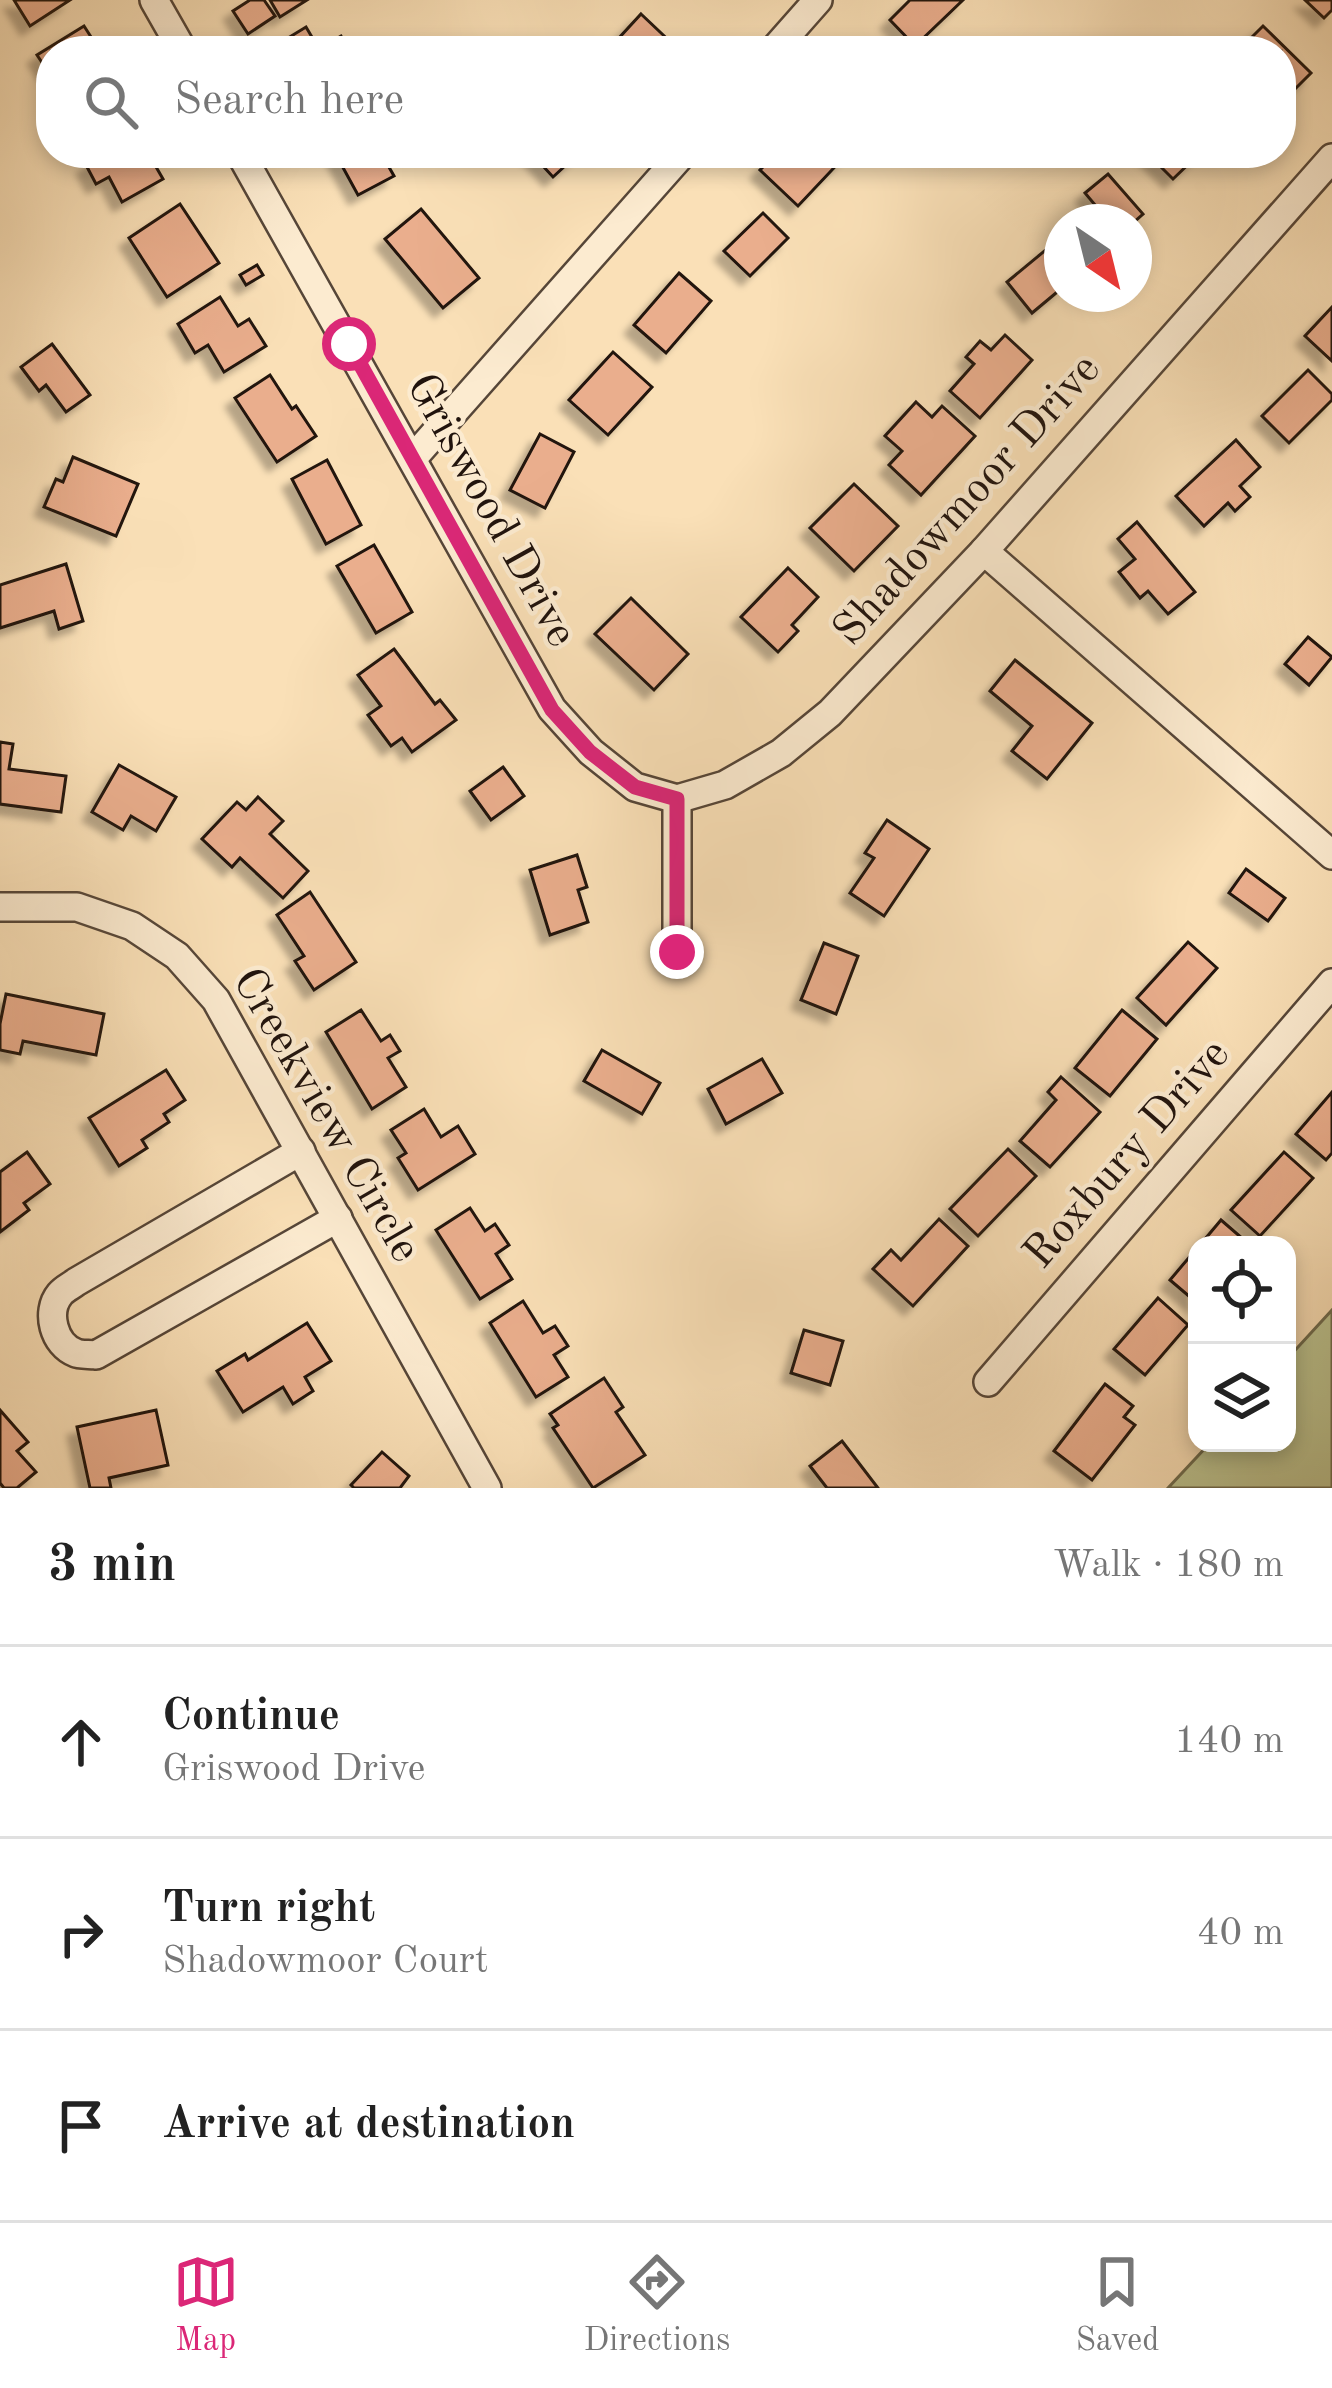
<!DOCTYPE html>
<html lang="en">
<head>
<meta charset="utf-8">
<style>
	:root { --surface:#fff; --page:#f6f6f6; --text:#222; --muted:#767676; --line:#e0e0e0; --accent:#db2777 }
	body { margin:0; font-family:"Old Standard TT",serif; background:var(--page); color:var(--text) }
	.controls { position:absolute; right:36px; bottom:36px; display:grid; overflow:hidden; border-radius:24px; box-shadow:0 6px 18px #0003 }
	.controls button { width:108px; height:108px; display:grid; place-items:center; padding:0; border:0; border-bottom:3px solid var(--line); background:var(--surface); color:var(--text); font:60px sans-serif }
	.compass { position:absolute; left:1044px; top:204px; width:108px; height:108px; border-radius:50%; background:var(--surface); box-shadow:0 6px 18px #0003; rotate:145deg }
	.stop { position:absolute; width:36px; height:36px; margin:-27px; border:9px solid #db2777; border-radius:50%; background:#fff }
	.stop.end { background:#db2777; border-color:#fff; box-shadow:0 3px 12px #0008 }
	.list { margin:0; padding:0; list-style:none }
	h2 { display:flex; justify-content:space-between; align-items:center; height:156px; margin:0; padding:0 48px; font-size:51px }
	h2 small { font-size:39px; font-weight:400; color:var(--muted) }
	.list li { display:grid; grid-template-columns:78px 1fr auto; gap:36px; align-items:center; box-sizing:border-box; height:192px; padding:0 48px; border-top:3px solid var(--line) }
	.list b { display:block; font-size:45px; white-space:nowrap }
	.list p { margin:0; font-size:39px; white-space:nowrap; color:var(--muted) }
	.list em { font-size:39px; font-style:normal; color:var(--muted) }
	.icon { flex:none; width:66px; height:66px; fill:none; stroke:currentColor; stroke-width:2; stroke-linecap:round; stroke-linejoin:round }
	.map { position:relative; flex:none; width:1332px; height:1488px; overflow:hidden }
	.search { position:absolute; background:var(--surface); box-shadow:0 6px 18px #0003; left:36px; right:36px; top:36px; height:132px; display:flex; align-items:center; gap:30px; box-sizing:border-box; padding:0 42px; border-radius:48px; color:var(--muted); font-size:45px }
	.sheet { height:732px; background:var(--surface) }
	nav { display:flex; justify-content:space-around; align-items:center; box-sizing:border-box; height:168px; border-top:3px solid var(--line); background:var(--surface); font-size:33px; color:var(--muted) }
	nav a { display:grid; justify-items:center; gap:6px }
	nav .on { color:var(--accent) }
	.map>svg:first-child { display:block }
	.green { fill:#bbc390; stroke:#6e6b4e; stroke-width:3 }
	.building { fill:#eaae8d; stroke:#20130d; stroke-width:3; filter:url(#shadow) }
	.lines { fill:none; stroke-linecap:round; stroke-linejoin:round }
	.street-casing { stroke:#564638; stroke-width:32 }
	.street { stroke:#fcebd0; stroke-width:27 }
	.route { stroke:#db2777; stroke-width:15 }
	.labels { text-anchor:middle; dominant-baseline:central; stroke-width:9; stroke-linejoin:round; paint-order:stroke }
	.street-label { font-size:45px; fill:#20130d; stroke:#fcebd0 }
</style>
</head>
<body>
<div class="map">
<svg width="1332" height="1488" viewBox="0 0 1332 1488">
	<defs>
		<filter id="shadow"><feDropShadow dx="-9" dy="9" stdDeviation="3" flood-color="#0004"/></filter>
	</defs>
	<rect width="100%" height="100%" fill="#fae0b7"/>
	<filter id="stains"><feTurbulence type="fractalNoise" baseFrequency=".00167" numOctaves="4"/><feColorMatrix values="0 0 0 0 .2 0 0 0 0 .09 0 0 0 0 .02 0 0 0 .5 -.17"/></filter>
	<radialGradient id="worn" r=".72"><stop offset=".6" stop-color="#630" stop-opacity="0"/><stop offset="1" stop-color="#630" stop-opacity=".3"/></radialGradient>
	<path class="green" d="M1332,1310V1488H1168L1210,1443H1287V1359Z"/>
	<g class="building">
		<path d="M14,0H70L30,26Z"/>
		<path d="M250,0H264L275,16L248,34L233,11Z"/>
		<path d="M270,0H307L280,17Z"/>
		<path d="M910,0H963L915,46L890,20Z"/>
		<path d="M1305,0H1332V10L1324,18Z"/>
		<path d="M641,14L679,50L678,51H607Z"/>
		<path d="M84,26L100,51H51V76L37,55Z"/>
		<path d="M1263,26L1311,73L1292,92L1281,81V51H1238Z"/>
		<path d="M306,27L319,49L341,36L350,51H271L270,49Z"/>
		<path d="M96,153H148L163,179L122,202L109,177L96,184L86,165L99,158Z"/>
		<path d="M335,153H381L394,176L358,195Z"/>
		<path d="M531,153H579L553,177Z"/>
		<path d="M788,153H845L847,154L798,206L760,170L776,154L782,160Z"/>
		<path d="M1147,153H1200L1173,179Z"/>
		<path d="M1108,174L1143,214L1134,222H1078L1096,206L1085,193Z"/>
		<path d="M180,204L219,263L167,297L129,238Z"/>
		<path d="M421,209L479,278L443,308L385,239Z"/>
		<path d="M763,213L788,238L750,276L724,251Z"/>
		<path d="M1048,248L1062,265V288L1032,313L1007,282Z"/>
		<path d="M257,265L263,275L246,285L240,275Z"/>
		<path d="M679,273L711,301L666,353L634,325Z"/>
		<path d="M220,297L238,326L249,319L266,346L224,372L208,345L195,353L178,324Z"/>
		<path d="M1332,307V361L1305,336Z"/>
		<path d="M1005,335L1032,360L980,418L950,391L974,364L966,357L980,341L991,350Z"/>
		<path d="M52,344L90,395L66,412L46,385L39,391L21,367Z"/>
		<path d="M613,352L652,387L608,435L569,400Z"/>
		<path d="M1308,370L1332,394V400L1289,443L1262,416Z"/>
		<path d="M270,375L292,409L296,406L316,436L277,462L235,398Z"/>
		<path d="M916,402L932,417L942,406L975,436L921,495L889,465L902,451L885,436Z"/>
		<path d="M540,434L574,452L545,508L510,490Z"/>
		<path d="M1236,440L1260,467L1240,486L1250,497L1235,511L1228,503L1204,526L1176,496Z"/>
		<path d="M73,457L138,484L116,536L44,507L56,479L63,482Z"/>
		<path d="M327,460L361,525L326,544L292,479Z"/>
		<path d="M854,484L898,526L854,571L810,528Z"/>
		<path d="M1137,522L1195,592L1168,614L1148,591L1140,598L1119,572L1135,559L1118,539Z"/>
		<path d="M374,545L412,612L376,633L337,566Z"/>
		<path d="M66,564L83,621L59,629L54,611L0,628V585Z"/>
		<path d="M788,568L818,597L792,625L798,631L778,652L741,617Z"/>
		<path d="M631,598L688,654L654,690L595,634Z"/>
		<path d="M1308,637L1332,657L1309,685L1285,664Z"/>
		<path d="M394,649L435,704L440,700L456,720L412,752L402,738L391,746L368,715L381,706L358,675Z"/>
		<path d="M1015,660L1092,723L1047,779L1012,751L1032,726L990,691Z"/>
		<path d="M0,742L13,744L9,769L66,776L61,812L0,804Z"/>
		<path d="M119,765L176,797L156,831L131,816L123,830L92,812Z"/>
		<path d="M503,767L524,796L491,820L470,791Z"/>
		<path d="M258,797L283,821L270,834L308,871L283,898L240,858L232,867L202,839L237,802L246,810Z"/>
		<path d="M887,820L929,849L884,916L850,893L874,858L865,853Z"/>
		<path d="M577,855L587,887L578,890L588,922L550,935L530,870Z"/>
		<path d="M1246,869L1285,898L1268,921L1229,893Z"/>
		<path d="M310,892L356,962L314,990L295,961L304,956L277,915Z"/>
		<path d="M1188,942L1217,968L1166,1025L1137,998Z"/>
		<path d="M824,943L858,956L836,1014L801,1000Z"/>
		<path d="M6,994L104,1014L96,1055L23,1041L20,1054L0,1050V1024Z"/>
		<path d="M361,1010L381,1041L390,1035L400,1051L388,1058L406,1087L372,1109L326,1032Z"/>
		<path d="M1122,1010L1157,1039L1110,1096L1075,1068Z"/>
		<path d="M602,1050L660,1083L642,1114L584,1081Z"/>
		<path d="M762,1059L782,1093L726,1124L708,1089Z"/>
		<path d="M166,1070L185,1100L164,1114L169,1122L142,1140L147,1148L119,1166L89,1118Z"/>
		<path d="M1061,1077L1100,1112L1050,1167L1020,1141L1056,1100L1048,1092Z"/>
		<path d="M1332,1092V1153L1326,1160L1296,1134Z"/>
		<path d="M424,1109L441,1137L458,1126L475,1154L418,1190L398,1158L406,1153L391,1130Z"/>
		<path d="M1008,1149L1036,1176L978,1236L950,1209Z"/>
		<path d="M27,1152L50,1184L24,1203L29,1210L0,1232V1172Z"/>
		<path d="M1284,1152L1313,1178L1260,1236L1231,1210Z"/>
		<path d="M470,1208L485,1231L495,1224L509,1245L496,1254L512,1279L480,1299L436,1230Z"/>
		<path d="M939,1219L968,1246L913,1306L873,1269L891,1250L901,1260Z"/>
		<path d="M1221,1220L1250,1245H1200Z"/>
		<path d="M1197,1248V1303L1170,1280Z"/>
		<path d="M1158,1298L1188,1325L1145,1375L1114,1349Z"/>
		<path d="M523,1301L543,1333L555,1326L568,1346L554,1355L568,1377L536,1397L490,1323Z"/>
		<path d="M307,1323L331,1361L305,1377L313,1391L293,1404L283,1387L243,1412L217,1371L245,1354L248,1360Z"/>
		<path d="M804,1330L843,1341L830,1385L791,1373Z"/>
		<path d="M604,1378L623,1407L616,1412L645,1455L593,1488L553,1428L558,1425L550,1414Z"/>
		<path d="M1105,1384L1133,1406L1124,1417L1135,1425L1092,1480L1054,1451Z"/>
		<path d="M0,1410L28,1442L17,1451L36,1472L17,1488H4L0,1483Z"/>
		<path d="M156,1410L168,1465L109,1478L111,1488H90L77,1427Z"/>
		<path d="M842,1441L878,1488H827L810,1466Z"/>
		<path d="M382,1452L409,1476L400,1488H354L351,1485Z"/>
	</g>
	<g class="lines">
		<defs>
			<g id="street">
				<path d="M154,0L183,51"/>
				<path d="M773,51L818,0"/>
				<path d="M240,153L552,709L591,752L635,787L677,799"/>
				<path d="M413,458L683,153"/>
				<path d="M984,551L1332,855"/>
				<path d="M677,799L725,785L781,753L830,713L984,551L1332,158"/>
				<path d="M677,799V952"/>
				<path d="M0,907H77L132,926L177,956L216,1000L487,1488"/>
				<path d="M301,1151L76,1282C71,1286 64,1289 60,1294C45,1312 54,1345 76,1353C80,1355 91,1354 96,1355L338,1218"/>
				<path d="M988,1382L1332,983"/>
			</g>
		</defs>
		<use href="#street" class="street-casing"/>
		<use href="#street" class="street"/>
	</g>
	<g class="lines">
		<path class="route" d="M349,344L552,710L590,752L635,787L677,799V952"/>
	</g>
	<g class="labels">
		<g class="street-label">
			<text transform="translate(968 501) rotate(-48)">Shadowmoor Drive</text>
			<text transform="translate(490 511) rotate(61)">Griswood Drive</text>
			<text transform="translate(325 1116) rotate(60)">Creekview Circle</text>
			<text transform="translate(1128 1155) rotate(-49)">Roxbury Drive</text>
		</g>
	</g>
	<rect width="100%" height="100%" filter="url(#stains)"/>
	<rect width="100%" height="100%" fill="url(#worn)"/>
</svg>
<div class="controls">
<button><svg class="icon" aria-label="locate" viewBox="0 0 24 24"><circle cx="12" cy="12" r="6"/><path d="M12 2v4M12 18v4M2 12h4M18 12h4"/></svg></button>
<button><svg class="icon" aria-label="layers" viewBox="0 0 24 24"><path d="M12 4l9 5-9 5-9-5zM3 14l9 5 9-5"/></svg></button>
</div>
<svg class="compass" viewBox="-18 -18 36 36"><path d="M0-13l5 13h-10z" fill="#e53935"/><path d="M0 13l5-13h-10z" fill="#767676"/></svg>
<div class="stop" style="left:349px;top:344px"></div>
<div class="stop end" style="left:677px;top:952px"></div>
<div class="search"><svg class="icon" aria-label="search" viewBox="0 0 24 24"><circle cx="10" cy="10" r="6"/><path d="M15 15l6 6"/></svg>Search here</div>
</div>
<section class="sheet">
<h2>3 min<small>Walk · 180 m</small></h2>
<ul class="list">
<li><svg class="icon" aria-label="ahead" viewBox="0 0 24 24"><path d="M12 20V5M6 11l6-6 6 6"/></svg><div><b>Continue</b><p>Griswood Drive</p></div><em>140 m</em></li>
<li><svg class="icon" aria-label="right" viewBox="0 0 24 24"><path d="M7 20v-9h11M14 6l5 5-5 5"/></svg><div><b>Turn right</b><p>Shadowmoor Court</p></div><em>40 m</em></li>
<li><svg class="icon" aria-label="arrive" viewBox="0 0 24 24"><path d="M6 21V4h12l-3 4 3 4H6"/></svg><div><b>Arrive at destination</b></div></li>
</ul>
</section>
<nav>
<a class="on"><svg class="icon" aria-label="map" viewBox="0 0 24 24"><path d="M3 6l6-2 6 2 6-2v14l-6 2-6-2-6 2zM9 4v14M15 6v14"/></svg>Map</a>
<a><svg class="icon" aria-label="directions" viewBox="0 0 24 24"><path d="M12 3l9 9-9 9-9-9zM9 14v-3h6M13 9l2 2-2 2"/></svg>Directions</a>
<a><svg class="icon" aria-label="saved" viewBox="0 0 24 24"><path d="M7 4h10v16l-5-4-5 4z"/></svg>Saved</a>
</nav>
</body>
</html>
